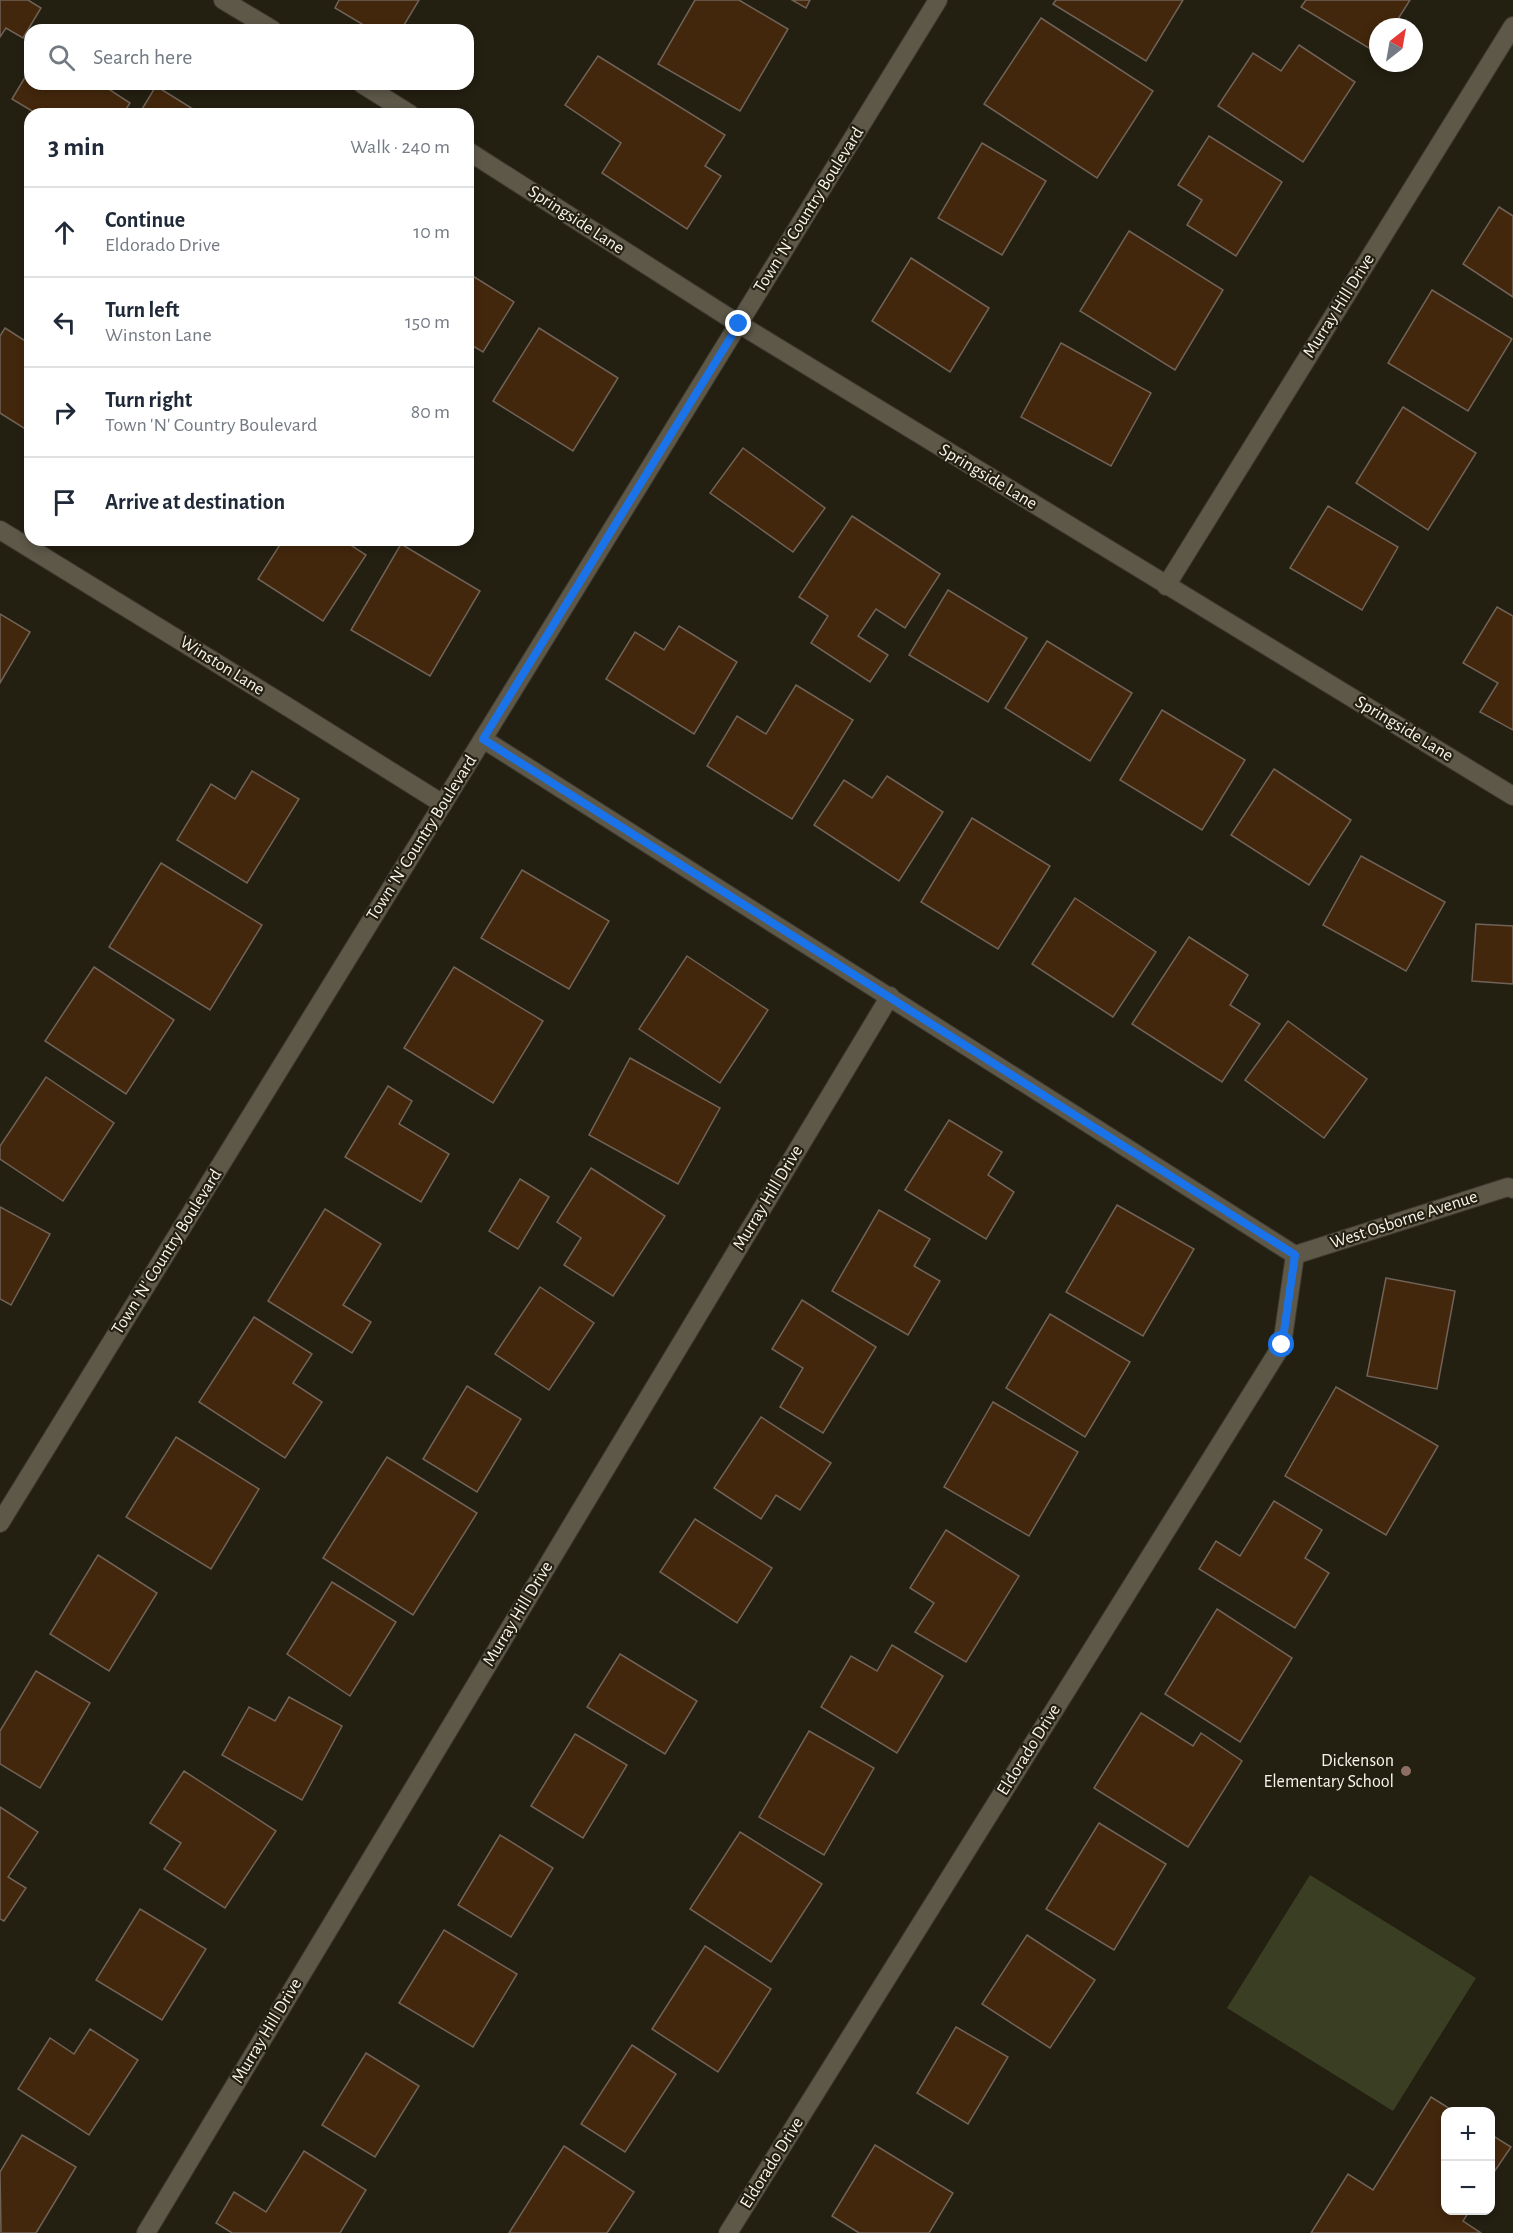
<!DOCTYPE html>
<html lang="en">
<head>
<meta charset="utf-8">
<style>
	:root { --surface:#fff; --page:#f6f6f7; --text:#1f2937; --muted:#747a83; --line:#e0e1e3 }
	body { margin:0; font-family:"Alegreya Sans",sans-serif; background:var(--page); color:var(--text) }
	.controls { position:absolute; right:18px; bottom:18px; display:grid; overflow:hidden; border-radius:12px; box-shadow:0 3px 9px #0003 }
	.controls button { width:54px; height:54px; display:grid; place-items:center; padding:0; border:0; border-bottom:2px solid var(--line); background:var(--surface); color:var(--text); font:30px sans-serif }
	.compass { position:absolute; left:1369px; top:18px; width:54px; height:54px; border-radius:50%; background:var(--surface); box-shadow:0 3px 9px #0003; rotate:31deg }
	.stop { position:absolute; width:18px; height:18px; margin:-14px; border:4px solid #1a73e8; border-radius:50%; background:#fff }
	.stop.end { background:#1a73e8; border-color:#fff; box-shadow:0 2px 6px #0008 }
	.list { margin:0; padding:0; list-style:none }
	h2 { display:flex; justify-content:space-between; align-items:center; height:78px; margin:0; padding:0 24px; font-size:26px }
	h2 small { font-size:20px; font-weight:400; color:var(--muted) }
	.list li { display:grid; grid-template-columns:39px 1fr auto; gap:18px; align-items:center; box-sizing:border-box; height:90px; padding:0 24px; border-top:2px solid var(--line) }
	.list b { display:block; font-size:22px; white-space:nowrap }
	.list p { margin:0; font-size:20px; white-space:nowrap; color:var(--muted) }
	.list em { font-size:20px; font-style:normal; color:var(--muted) }
	.icon { flex:none; width:33px; height:33px; fill:none; stroke:currentColor; stroke-width:2; stroke-linecap:round; stroke-linejoin:round }
	.map { position:relative; flex:none; width:1513px; height:2233px; overflow:hidden }
	.search { position:absolute; background:var(--surface); box-shadow:0 3px 9px #0003; left:24px; top:24px; width:450px; height:66px; display:flex; align-items:center; gap:15px; box-sizing:border-box; padding:0 21px; border-radius:18px; color:var(--muted); font-size:22px }
	.panel { position:absolute; background:var(--surface); box-shadow:0 3px 9px #0003; left:24px; top:108px; width:450px; height:438px; border-radius:18px }
	.map>svg:first-child { display:block }
	.green { fill:#3a3f23 }
	.building { fill:#43270c; stroke:#706257; stroke-width:1.5 }
	.lines { fill:none; stroke-linecap:round; stroke-linejoin:round }
	.minor-casing { stroke:#3c3830; stroke-width:20 }
	.tertiary-casing { stroke:#3c3830; stroke-width:20 }
	.minor { stroke:#5d5848; stroke-width:18 }
	.tertiary { stroke:#5d5848; stroke-width:18 }
	.route { stroke:#1a73e8; stroke-width:8 }
	.education-dot { fill:#8d6e63; stroke:#231f11; stroke-width:2 }
	.labels { text-anchor:middle; dominant-baseline:central; stroke-width:4.5; stroke-linejoin:round; paint-order:stroke }
	.street-label { font-size:18px; fill:#f7f4eb; stroke:#231f11 }
	.poi-label { font-size:18px; fill:#f7f4eb; stroke:#231f11; text-anchor:end }
</style>
</head>
<body>
<div class="map">
<svg width="1513" height="2233" viewBox="0 0 1513 2233">
	<rect width="100%" height="100%" fill="#231f11"/>
	<path class="green" d="M1310,1875L1476,1978L1393,2111L1227,2008Z"/>
	<g class="building">
		<path d="M0,0H28L41,8L23,38L6,28L0,37Z"/>
		<path d="M339,0H419L401,30H372L335,8Z"/>
		<path d="M695,0H739L788,29L740,111L658,64Z"/>
		<path d="M792,0H810L806,8Z"/>
		<path d="M1056,0H1183L1146,61L1053,4Z"/>
		<path d="M1306,0H1410L1393,27H1378L1377,53L1301,7Z"/>
		<path d="M1041,18L1153,91L1097,178L984,104Z"/>
		<path d="M1299,45L1355,82L1303,162L1218,106L1253,53L1281,71Z"/>
		<path d="M598,56L725,135L705,166L721,176L687,229L602,173L621,143L565,105Z"/>
		<path d="M30,69V84H101L130,103L123,114H93L86,110L84,114H37L12,99Z"/>
		<path d="M156,86L201,114H139Z"/>
		<path d="M1209,136L1282,182L1236,256L1187,225L1202,200L1178,185Z"/>
		<path d="M982,143L1046,181L1002,255L938,218Z"/>
		<path d="M1499,207L1513,216V297L1463,264Z"/>
		<path d="M1129,231L1223,290L1175,370L1080,311Z"/>
		<path d="M911,258L989,308L950,372L872,321Z"/>
		<path d="M468,273L514,302L483,352L468,343Z"/>
		<path d="M1432,290L1512,339L1468,411L1388,363Z"/>
		<path d="M5,328L30,344V432L0,413V336Z"/>
		<path d="M539,328L618,378L573,451L493,401Z"/>
		<path d="M1061,343L1151,393L1111,466L1021,417Z"/>
		<path d="M1403,407L1476,453L1428,530L1356,483Z"/>
		<path d="M743,448L825,508L793,552L710,493Z"/>
		<path d="M1328,506L1398,547L1362,610L1290,568Z"/>
		<path d="M852,516L940,574L905,628L876,609L858,636L888,655L870,682L811,643L828,616L799,597Z"/>
		<path d="M283,540H343L366,555L323,621L258,579Z"/>
		<path d="M401,544L480,591L430,676L351,630Z"/>
		<path d="M948,590L1027,638L988,702L909,655Z"/>
		<path d="M1497,607L1513,616V730L1480,712L1498,683L1463,663Z"/>
		<path d="M0,614L30,632L0,683Z"/>
		<path d="M679,626L737,662L694,734L606,679L635,632L664,650Z"/>
		<path d="M1047,641L1132,693L1090,761L1005,708Z"/>
		<path d="M796,685L853,720L792,819L707,766L737,716L766,734Z"/>
		<path d="M1162,710L1245,760L1202,830L1120,780Z"/>
		<path d="M1274,769L1351,820L1309,885L1231,835Z"/>
		<path d="M252,771L299,799L247,883L177,840L211,784L235,799Z"/>
		<path d="M887,776L943,812L899,881L814,825L844,780L872,798Z"/>
		<path d="M972,818L1050,866L998,949L921,902Z"/>
		<path d="M1361,856L1445,902L1406,971L1323,925Z"/>
		<path d="M161,863L262,925L210,1010L109,947Z"/>
		<path d="M522,870L609,921L569,989L481,938Z"/>
		<path d="M1075,898L1156,952L1113,1017L1032,964Z"/>
		<path d="M1476,924L1513,926V984L1472,981Z"/>
		<path d="M1189,937L1248,975L1230,1005L1260,1024L1222,1082L1132,1024Z"/>
		<path d="M687,956L768,1010L720,1083L639,1029Z"/>
		<path d="M94,967L174,1020L126,1094L45,1041Z"/>
		<path d="M454,967L543,1021L493,1103L404,1048Z"/>
		<path d="M1288,1021L1367,1079L1324,1138L1245,1080Z"/>
		<path d="M630,1058L720,1108L678,1184L589,1135Z"/>
		<path d="M46,1077L114,1123L63,1201L0,1159V1146Z"/>
		<path d="M388,1086L412,1101L399,1124L449,1154L421,1202L345,1157Z"/>
		<path d="M949,1120L1002,1152L988,1175L1014,1192L986,1239L905,1190Z"/>
		<path d="M591,1168L665,1216L613,1296L564,1265L581,1238L557,1222Z"/>
		<path d="M520,1179L549,1197L518,1249L489,1231Z"/>
		<path d="M1117,1205L1194,1249L1143,1336L1066,1292Z"/>
		<path d="M0,1207L50,1234L11,1305L0,1299Z"/>
		<path d="M325,1209L381,1244L343,1305L371,1322L352,1353L268,1301Z"/>
		<path d="M879,1210L930,1239L914,1266L940,1281L908,1335L832,1291Z"/>
		<path d="M1386,1278L1455,1291L1437,1389L1367,1376Z"/>
		<path d="M540,1287L594,1323L549,1390L495,1354Z"/>
		<path d="M802,1300L876,1347L823,1433L780,1407L803,1368L772,1349Z"/>
		<path d="M1050,1314L1130,1362L1085,1437L1006,1388Z"/>
		<path d="M254,1317L312,1354L293,1383L322,1402L285,1458L199,1402Z"/>
		<path d="M467,1386L521,1419L477,1492L423,1459Z"/>
		<path d="M1336,1387L1438,1446L1386,1535L1285,1476Z"/>
		<path d="M993,1402L1078,1452L1029,1536L944,1487Z"/>
		<path d="M761,1417L831,1463L800,1510L776,1495L761,1519L714,1488Z"/>
		<path d="M176,1437L259,1489L211,1569L126,1517Z"/>
		<path d="M387,1457L477,1513L413,1615L323,1558Z"/>
		<path d="M1274,1501L1322,1530L1305,1558L1329,1573L1295,1628L1199,1569L1216,1541L1240,1556Z"/>
		<path d="M695,1519L772,1568L737,1623L660,1572Z"/>
		<path d="M946,1530L1019,1576L966,1662L915,1632L934,1603L910,1588Z"/>
		<path d="M98,1555L157,1593L109,1671L50,1634Z"/>
		<path d="M332,1582L396,1622L350,1696L287,1654Z"/>
		<path d="M1217,1609L1292,1658L1240,1742L1165,1694Z"/>
		<path d="M892,1645L943,1676L897,1753L821,1707L851,1656L877,1671Z"/>
		<path d="M620,1654L697,1701L665,1754L587,1707Z"/>
		<path d="M36,1671L90,1703L40,1788L0,1764V1731Z"/>
		<path d="M289,1697L342,1726L302,1800L222,1755L249,1707L275,1721Z"/>
		<path d="M1141,1713L1193,1746L1201,1733L1242,1761L1188,1847L1094,1788Z"/>
		<path d="M809,1731L874,1768L824,1855L759,1817Z"/>
		<path d="M575,1734L627,1765L583,1838L531,1806Z"/>
		<path d="M184,1771L276,1831L225,1908L164,1869L181,1843L150,1823Z"/>
		<path d="M0,1807L38,1832L8,1877L26,1888L4,1921L0,1919Z"/>
		<path d="M1099,1823L1166,1864L1114,1950L1046,1909Z"/>
		<path d="M740,1832L822,1884L771,1962L690,1909Z"/>
		<path d="M500,1835L553,1868L511,1937L458,1905Z"/>
		<path d="M140,1909L206,1949L162,2020L96,1980Z"/>
		<path d="M444,1930L517,1974L473,2047L399,2003Z"/>
		<path d="M1027,1935L1095,1980L1050,2048L982,2004Z"/>
		<path d="M705,1946L771,1989L718,2072L652,2029Z"/>
		<path d="M956,2027L1008,2057L968,2124L917,2093Z"/>
		<path d="M90,2029L138,2060L89,2135L18,2089L50,2038L74,2054Z"/>
		<path d="M632,2045L676,2074L625,2152L581,2124Z"/>
		<path d="M366,2053L419,2086L375,2157L322,2125Z"/>
		<path d="M1431,2097L1455,2112H1446V2210H1470L1463,2221L1481,2233H1311L1348,2174L1373,2190Z"/>
		<path d="M1490,2134L1511,2147L1490,2178Z"/>
		<path d="M22,2135L76,2167L36,2233H1L0,2172Z"/>
		<path d="M875,2145L953,2193L929,2233H859L832,2216Z"/>
		<path d="M564,2146L634,2192L607,2233H509Z"/>
		<path d="M304,2151L366,2190L340,2233H232L216,2223L234,2192L266,2212Z"/>
	</g>
	<g class="lines">
		<defs>
			<g id="minor">
				<path d="M223,0L273,30"/>
				<path d="M362,84L410,114"/>
				<path d="M468,151L739,324L1513,796"/>
				<path d="M0,530L288,707L443,804"/>
				<path d="M1166,586L1513,26"/>
				<path d="M483,739L1295,1255"/>
				<path d="M1295,1255L1508,1187L1513,1189"/>
				<path d="M146,2233L890,996"/>
				<path d="M728,2233L1282,1345L1295,1255"/>
			</g>
			<path id="tertiary" d="M0,1523L938,0"/>
		</defs>
		<use href="#minor" class="minor-casing"/>
		<use href="#tertiary" class="tertiary-casing"/>
		<use href="#minor" class="minor"/>
		<use href="#tertiary" class="tertiary"/>
	</g>
	<g class="lines">
		<path class="route" d="M739,324L483,739L1295,1255L1282,1345"/>
	</g>
	<circle class="education-dot" cx="1406" cy="1771" r="6"/>
	<g class="labels">
		<g class="street-label">
			<text transform="translate(809 210) rotate(-58)">Town 'N' Country Boulevard</text>
			<text transform="translate(576 220) rotate(33)">Springside Lane</text>
			<text transform="translate(1339 306) rotate(-58)">Murray Hill Drive</text>
			<text transform="translate(988 477) rotate(31)">Springside Lane</text>
			<text transform="translate(222 666) rotate(32)">Winston Lane</text>
			<text transform="translate(1404 729) rotate(31)">Springside Lane</text>
			<text transform="translate(422 838) rotate(-58)">Town 'N' Country Boulevard</text>
			<text transform="translate(768 1198) rotate(-59)">Murray Hill Drive</text>
			<text transform="translate(1404 1220) rotate(-18)">West Osborne Avenue</text>
			<text transform="translate(167 1252) rotate(-58)">Town 'N' Country Boulevard</text>
			<text transform="translate(518 1614) rotate(-59)">Murray Hill Drive</text>
			<text transform="translate(1029 1750) rotate(-58)">Eldorado Drive</text>
			<text transform="translate(267 2031) rotate(-59)">Murray Hill Drive</text>
			<text transform="translate(772 2163) rotate(-58)">Eldorado Drive</text>
		</g>
		<g class="poi-label">
			<text x="1394" y="1761">Dickenson<tspan x="1394" dy="21">Elementary School</tspan></text>
		</g>
	</g>
</svg>
<div class="controls">
<button>+</button>
<button>−</button>
</div>
<svg class="compass" viewBox="-18 -18 36 36"><path d="M0-13l5 13h-10z" fill="#e53935"/><path d="M0 13l5-13h-10z" fill="#747a83"/></svg>
<div class="stop" style="left:1282px;top:1345px"></div>
<div class="stop end" style="left:739px;top:324px"></div>
<div class="search"><svg class="icon" aria-label="search" viewBox="0 0 24 24"><circle cx="10" cy="10" r="6"/><path d="M15 15l6 6"/></svg>Search here</div>
<section class="panel">
<h2>3 min<small>Walk · 240 m</small></h2>
<ul class="list">
<li><svg class="icon" aria-label="ahead" viewBox="0 0 24 24"><path d="M12 20V5M6 11l6-6 6 6"/></svg><div><b>Continue</b><p>Eldorado Drive</p></div><em>10 m</em></li>
<li><svg class="icon" aria-label="left" viewBox="0 0 24 24"><path d="M17 20v-9H6M10 6l-5 5 5 5"/></svg><div><b>Turn left</b><p>Winston Lane</p></div><em>150 m</em></li>
<li><svg class="icon" aria-label="right" viewBox="0 0 24 24"><path d="M7 20v-9h11M14 6l5 5-5 5"/></svg><div><b>Turn right</b><p>Town 'N' Country Boulevard</p></div><em>80 m</em></li>
<li><svg class="icon" aria-label="arrive" viewBox="0 0 24 24"><path d="M6 21V4h12l-3 4 3 4H6"/></svg><div><b>Arrive at destination</b></div></li>
</ul>
</section>
</div>
</body>
</html>
